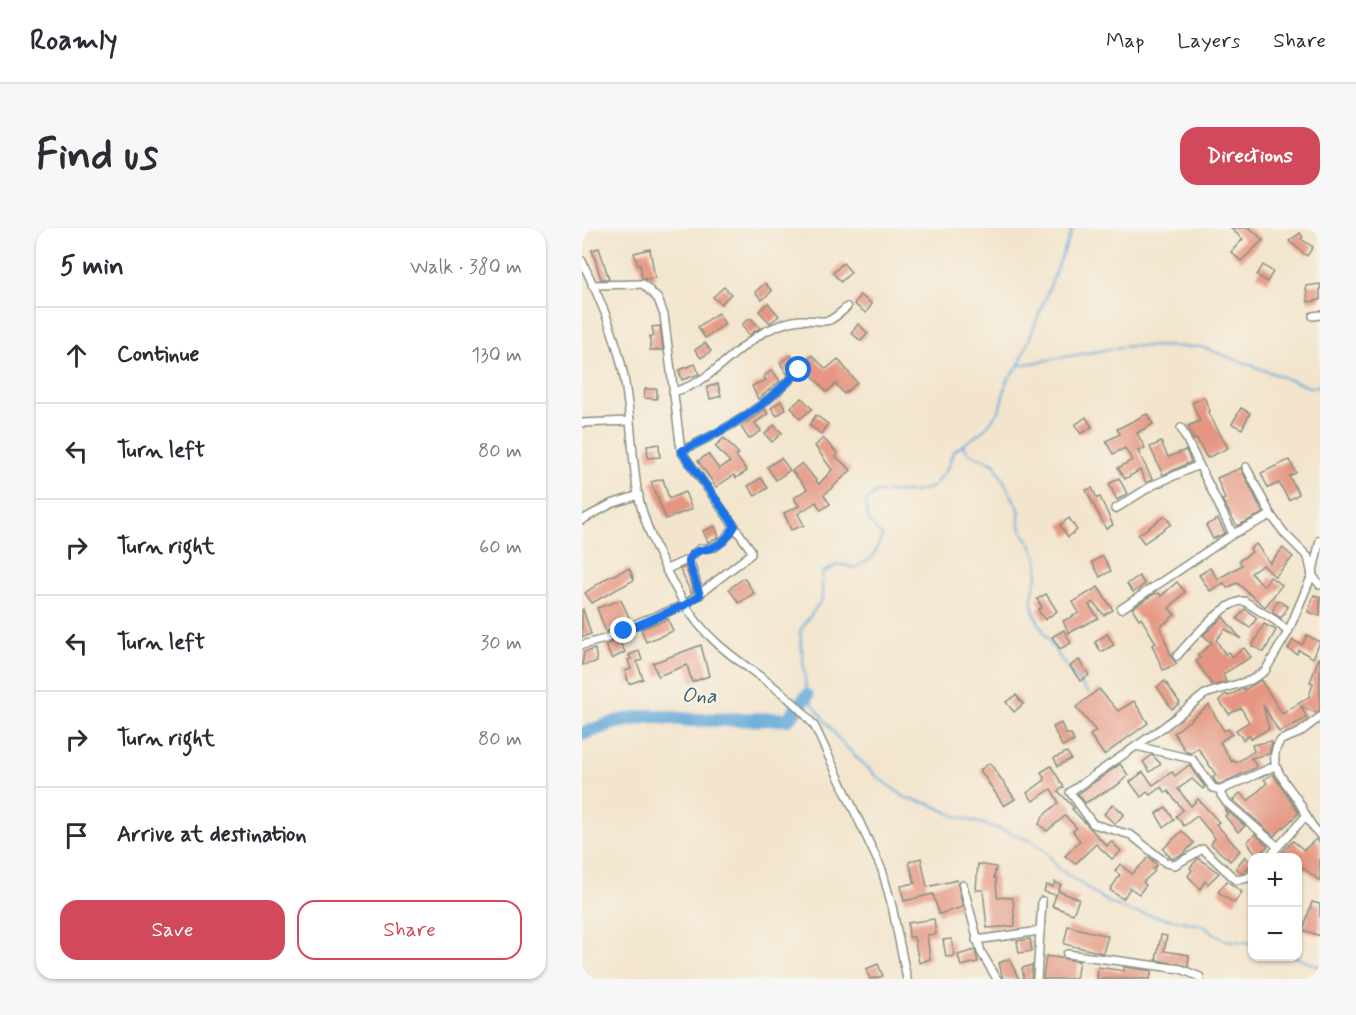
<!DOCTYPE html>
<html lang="en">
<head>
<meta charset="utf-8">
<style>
	:root { --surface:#fff; --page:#f7f7f7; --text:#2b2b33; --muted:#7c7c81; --line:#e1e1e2; --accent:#d1495b }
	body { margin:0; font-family:Mynerve,sans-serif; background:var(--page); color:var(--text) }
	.controls { position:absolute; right:18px; bottom:18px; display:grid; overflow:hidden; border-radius:12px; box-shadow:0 2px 4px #0004 }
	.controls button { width:54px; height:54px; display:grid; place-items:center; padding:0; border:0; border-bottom:2px solid var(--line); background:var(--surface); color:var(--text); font:30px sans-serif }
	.stop { position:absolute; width:18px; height:18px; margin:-14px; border:4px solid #1a73e8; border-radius:50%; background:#fff }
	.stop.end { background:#1a73e8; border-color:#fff; box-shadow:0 2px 6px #0008 }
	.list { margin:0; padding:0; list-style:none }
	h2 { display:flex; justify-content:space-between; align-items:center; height:78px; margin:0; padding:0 24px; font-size:26px }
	h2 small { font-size:20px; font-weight:400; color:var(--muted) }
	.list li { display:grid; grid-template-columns:39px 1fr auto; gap:18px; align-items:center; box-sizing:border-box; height:96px; padding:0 24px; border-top:2px solid var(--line) }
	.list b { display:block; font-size:22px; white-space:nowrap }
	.list em { font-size:20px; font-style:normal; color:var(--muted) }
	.actions { display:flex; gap:12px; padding:18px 24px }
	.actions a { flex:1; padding:14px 0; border:2px solid var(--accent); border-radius:18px; text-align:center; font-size:21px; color:var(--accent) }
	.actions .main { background:var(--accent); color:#fff }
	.icon { flex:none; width:33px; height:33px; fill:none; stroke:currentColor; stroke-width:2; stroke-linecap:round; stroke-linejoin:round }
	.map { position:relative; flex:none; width:738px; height:751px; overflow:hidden; border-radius:18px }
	header { display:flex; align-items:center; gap:36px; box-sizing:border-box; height:84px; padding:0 30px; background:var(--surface); border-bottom:2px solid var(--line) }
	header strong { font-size:28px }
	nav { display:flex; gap:33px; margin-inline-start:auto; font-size:21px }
	.intro { display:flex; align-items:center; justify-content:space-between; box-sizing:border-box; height:144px; padding:0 36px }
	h1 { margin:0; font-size:42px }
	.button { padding:15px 27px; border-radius:18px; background:var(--accent); color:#fff; font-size:21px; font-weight:700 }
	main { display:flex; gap:36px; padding:0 36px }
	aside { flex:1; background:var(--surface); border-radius:18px; box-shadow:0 2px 4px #0004 }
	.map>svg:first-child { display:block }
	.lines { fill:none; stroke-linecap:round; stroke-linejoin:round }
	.stream { stroke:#64a9d9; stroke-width:2 }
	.river { stroke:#64a9d9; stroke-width:14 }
	.building { fill:#e59581 }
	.minor-casing { stroke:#899180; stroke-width:10 }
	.minor { stroke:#fff; stroke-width:7 }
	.route { stroke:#1a73e8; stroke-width:8 }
	.labels { text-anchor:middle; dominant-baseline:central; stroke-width:4.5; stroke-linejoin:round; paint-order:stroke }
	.water-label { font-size:21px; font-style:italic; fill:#345d66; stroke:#f7f3e8 }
</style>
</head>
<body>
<header>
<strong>Roamly</strong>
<nav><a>Map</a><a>Layers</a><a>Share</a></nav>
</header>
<div class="intro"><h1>Find us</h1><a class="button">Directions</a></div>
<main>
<aside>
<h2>5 min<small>Walk · 380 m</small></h2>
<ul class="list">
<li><svg class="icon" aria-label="ahead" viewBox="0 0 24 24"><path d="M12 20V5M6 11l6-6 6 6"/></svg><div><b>Continue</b></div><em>130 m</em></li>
<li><svg class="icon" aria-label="left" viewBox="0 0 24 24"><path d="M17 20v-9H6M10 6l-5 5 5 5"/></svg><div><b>Turn left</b></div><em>80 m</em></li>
<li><svg class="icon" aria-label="right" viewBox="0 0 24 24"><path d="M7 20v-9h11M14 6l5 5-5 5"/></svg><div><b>Turn right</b></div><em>60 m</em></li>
<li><svg class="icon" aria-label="left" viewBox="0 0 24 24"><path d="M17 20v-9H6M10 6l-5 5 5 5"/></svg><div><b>Turn left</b></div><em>30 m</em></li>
<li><svg class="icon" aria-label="right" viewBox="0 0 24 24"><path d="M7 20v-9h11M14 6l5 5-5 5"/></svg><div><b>Turn right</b></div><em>80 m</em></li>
<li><svg class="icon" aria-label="arrive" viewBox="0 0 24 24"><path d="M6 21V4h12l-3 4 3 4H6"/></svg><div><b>Arrive at destination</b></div></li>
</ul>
<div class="actions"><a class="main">Save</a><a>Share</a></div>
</aside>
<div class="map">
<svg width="738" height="751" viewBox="0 0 738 751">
	<rect width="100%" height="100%" fill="#f7f3e8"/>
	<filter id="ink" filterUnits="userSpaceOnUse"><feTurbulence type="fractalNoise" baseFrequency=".0167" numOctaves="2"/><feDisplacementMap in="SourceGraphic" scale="12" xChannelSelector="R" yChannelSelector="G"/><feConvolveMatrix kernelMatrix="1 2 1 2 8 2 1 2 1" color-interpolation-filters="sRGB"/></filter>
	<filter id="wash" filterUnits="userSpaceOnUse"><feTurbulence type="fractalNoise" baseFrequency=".008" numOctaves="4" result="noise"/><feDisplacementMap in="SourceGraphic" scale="24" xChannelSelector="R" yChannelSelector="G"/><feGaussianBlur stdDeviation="1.35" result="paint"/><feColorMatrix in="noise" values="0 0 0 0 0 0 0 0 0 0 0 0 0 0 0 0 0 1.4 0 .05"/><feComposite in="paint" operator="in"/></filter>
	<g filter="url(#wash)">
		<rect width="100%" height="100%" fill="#f3e5cd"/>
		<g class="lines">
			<g class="stream">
				<path d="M491,0L437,137L425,152L417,183L402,202L371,224L366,239L351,259L333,264H294L283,275L287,294L300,308L291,329L273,340L257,336L240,345V371L218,403L225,468L259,514L294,548L324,570L348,576L373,588L415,600L451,614L465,625L477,641L526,674L550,684L620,697L642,712L670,715"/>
				<path d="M438,137L545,118L620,119L727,159L738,158"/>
				<path d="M380,217L388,226L412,235L438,283C432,305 451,311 455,331C459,349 448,363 450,376C454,399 490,449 507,465"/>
				<path d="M711,728L738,739"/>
			</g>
			<path class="river" d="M0,506L34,494L68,488L110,492L206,491L225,468"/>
		</g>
		<g id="blocks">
			<g class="building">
				<path d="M648,0H668L681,12L659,33L649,24L661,11Z"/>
				<path d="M718,5L721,9L719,11L731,19L725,28L707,13Z"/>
				<path d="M17,20L27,51H19L10,22Z"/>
				<path d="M68,21L73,50L64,51L60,50L58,36L56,37L52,25Z"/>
				<path d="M261,35L269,44L259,54L251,45Z"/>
				<path d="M681,37L691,44L685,54L675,47Z"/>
				<path d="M183,55L190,63L180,72L173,64Z"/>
				<path d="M738,56V72L726,74L724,58Z"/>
				<path d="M142,59L149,66L139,76L131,69Z"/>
				<path d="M278,67L290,76L284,85L272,76Z"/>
				<path d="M186,75L197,88L188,95L177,83Z"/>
				<path d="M136,85L143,96L123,110L116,99Z"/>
				<path d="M166,91H170L178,100L167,107L160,97Z"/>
				<path d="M276,96L286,105L279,113L269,105Z"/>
				<path d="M78,98L81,122H68V108H72L70,99Z"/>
				<path d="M123,115L129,123L119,130L113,122Z"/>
				<path d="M209,127L215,137L205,146L198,135Z"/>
				<path d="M230,127L244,141L256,131L275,155L262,166L254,156L245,164L228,145L225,142L221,145L220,137Z"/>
				<path d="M113,136L117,146L100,152L97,142Z"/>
				<path d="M190,142L198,153L176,171L170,158L184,152L181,149Z"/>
				<path d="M136,156L139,168L128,171L125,159Z"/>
				<path d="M63,161H75V171L62,170Z"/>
				<path d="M622,169L628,183L626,184L646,220L625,230L615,211L612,212L606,198L618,193L610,175Z"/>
				<path d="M220,170L230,181L218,191L209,179Z"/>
				<path d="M199,173L204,181L195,188L189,180Z"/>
				<path d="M659,180L668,185L660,201L650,196Z"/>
				<path d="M183,181L186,186L173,195L179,203L167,211L159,199Z"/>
				<path d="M565,186L571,196L555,205L563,220L556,223L570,251L564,255L558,242L543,251L536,240L550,232L543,220L531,226L524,213L538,206L535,201Z"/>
				<path d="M234,187L246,196L239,206L227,197Z"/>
				<path d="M504,189L510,199L499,206L493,197Z"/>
				<path d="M192,197L200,205L190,214L183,206Z"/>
				<path d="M142,210L157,226L154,228L165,243L154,250L152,247L134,259L116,233L126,226L137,241L148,234L133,218Z"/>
				<path d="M241,210L256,226L253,228L269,242L242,267L248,276L239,282L234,274L216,286L222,297L209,302L202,285L217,278L212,270L225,261L210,243L220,235L237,256L250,242L233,218Z"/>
				<path d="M579,214L586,229L604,222L609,234L581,247L568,219Z"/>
				<path d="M77,216L78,229L66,230L65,218Z"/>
				<path d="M199,230L208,242L194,252L185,239Z"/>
				<path d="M707,232L714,245L707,248L717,266L707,272L697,255L686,260L679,245Z"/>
				<path d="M659,240L681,285L655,298L640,272L643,271L635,250Z"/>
				<path d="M179,250L186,260L173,268L166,258Z"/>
				<path d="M537,250L545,266L535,272L527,256Z"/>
				<path d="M81,251L87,271L103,264L110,281L84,291L69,254Z"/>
				<path d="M510,260L515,270L518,269L531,297L524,301L504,262Z"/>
				<path d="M583,288L589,296L562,315L556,307Z"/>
				<path d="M487,290L495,302L486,309L478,297Z"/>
				<path d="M636,291L643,305L631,311L624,297Z"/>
				<path d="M133,298L137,309L126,314L121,303Z"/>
				<path d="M674,316L688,335L701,320L711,329L693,349L681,337L669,345L682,358L688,349L700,357L683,379L655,355L645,360L642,355L628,363L617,347L628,340L636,351L660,337L657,333L670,324L668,321Z"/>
				<path d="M521,328L529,343L518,349L510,334Z"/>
				<path d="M104,339L111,363L109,365L98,341Z"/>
				<path d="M47,340L52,352L10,375L3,365L25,350Z"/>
				<path d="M557,348L563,356L551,364L545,356Z"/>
				<path d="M162,350L172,365L157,375L147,361Z"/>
				<path d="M595,354L603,364L587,380L593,387L578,399L590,430L595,436L581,442L570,417L574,415L559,390L557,391L550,380L572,366L577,365L579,368Z"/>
				<path d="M516,359L531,382L522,387L511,374L507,377L516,390L487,405L481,393L497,385L491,374Z"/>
				<path d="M464,366L475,383L463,392L456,382L460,379L455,371Z"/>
				<path d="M732,367L738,369V388L726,384Z"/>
				<path d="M39,372L47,389L24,404L15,380Z"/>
				<path d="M696,372L706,379L699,390L690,384Z"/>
				<path d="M1,381L9,406L0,409V382Z"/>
				<path d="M663,381L675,390L668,400L655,391Z"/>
				<path d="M641,389L659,411L643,401L634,412L643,426L646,424L650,429L662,420L669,429L641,446L644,454L631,458L614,433L618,430L616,427L630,415L621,407Z"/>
				<path d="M86,391L91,403L64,414L59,401Z"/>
				<path d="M682,396L694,402L682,424L670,418Z"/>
				<path d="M482,402L489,415L478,421L470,409Z"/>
				<path d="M525,406L532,417L519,424L513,414Z"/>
				<path d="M725,407L738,414L731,430L717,422L715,426L706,421L711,412L720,417Z"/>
				<path d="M36,411L43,424L30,431L23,417Z"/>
				<path d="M119,417L127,448L110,454L105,437L76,448L71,435Z"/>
				<path d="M13,421L15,434L0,437L2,424Z"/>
				<path d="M57,423L60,432L55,434L61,451L47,456L43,443L49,441L46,432L49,431L47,427Z"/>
				<path d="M738,428V483L734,485L719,478L725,490L697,504L681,477L687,501L669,511L668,507L661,512L654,502L667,494L659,480L647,486L637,472L644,466L646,468L662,460L663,462L679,452L700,486L727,469L731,455L728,454Z"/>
				<path d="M497,432L507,447L498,453L488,438Z"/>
				<path d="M583,453L598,475L590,481L575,459Z"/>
				<path d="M517,461L536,483L552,473L566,495L522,527L508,507L514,503L494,479Z"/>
				<path d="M434,467L441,476L432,484L424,474Z"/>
				<path d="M627,477L642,503L646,501L650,506L638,514L650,534L652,532L654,535L672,523L670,517L689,513L690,516L687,526L669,530L675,539L638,556L634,555L631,549L634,547L616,520L609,525L604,524L592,505Z"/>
				<path d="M479,495L484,506H489L492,513L480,518L471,499Z"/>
				<path d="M485,524L489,531L476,538L472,530Z"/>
				<path d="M570,527L579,536L568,544L561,534Z"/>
				<path d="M408,535L433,571L422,578L398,542Z"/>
				<path d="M538,536L546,547L536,557L503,575L496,566Z"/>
				<path d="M607,537L623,559L621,561L610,551L596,561L609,578L616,571L637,594L634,596L658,623L648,633L629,616L633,610L615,588L602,598L594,588L601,582L586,563L584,565L579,559L568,567L565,564L559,569L548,554L561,544L571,557L590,544L593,548Z"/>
				<path d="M469,538L482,559L476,563L492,580L490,581L525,618L529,613L539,623L530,631L514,616L493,636L483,628L498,613L491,603L495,600L483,588L465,603L457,596L461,588L476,575V573L469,561L451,573L445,565L463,552L459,544Z"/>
				<path d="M691,546L717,585L692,608L651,572L658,565L666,573L685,555L682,551Z"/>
				<path d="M531,576L542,586L533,596L522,586Z"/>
				<path d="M584,579L592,592L582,599L574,586Z"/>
				<path d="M642,580L663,598L656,604L643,588L645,586Z"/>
				<path d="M600,603L612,615L601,626L590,631L581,621Z"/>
				<path d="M673,606L686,618L676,628L665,614Z"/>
				<path d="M734,611L738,615V653L716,636V630H708L700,624L711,613L722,622Z"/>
				<path d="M663,628L670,636L660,645L654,640Z"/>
				<path d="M567,629L575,637L571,641L573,643L561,654L564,657L557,666L548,660L541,671L528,662L538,647L533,643L538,636L550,646Z"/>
				<path d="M339,630L345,659L375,652L381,679L357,686L351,666L322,673L319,658L333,655L327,634Z"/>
				<path d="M616,630L637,645L626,656L623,653L618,661L606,648L610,642L608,640Z"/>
				<path d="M396,636L414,639L412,650H414L415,669L431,670L433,698L405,700L401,662H394Z"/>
				<path d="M645,653L660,664L652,675L636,664Z"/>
				<path d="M473,654L479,657L476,663L497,671L491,686L470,678L475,665L474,667L462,664L464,657L471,659Z"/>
				<path d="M730,674L738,676V708L721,702Z"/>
				<path d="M352,691L354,706L345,707L348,731L337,735L332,709H327L326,695Z"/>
				<path d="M486,698L526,708L521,725L482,716Z"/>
				<path d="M579,707L585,708L582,723L607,727L606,738L574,732Z"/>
				<path d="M370,711L373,728L364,729L361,712Z"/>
				<path d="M448,711L450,723L437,725L435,713Z"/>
				<path d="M393,722L396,734L379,738L376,727Z"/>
				<path d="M464,728L497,733L494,751H461Z"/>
				<path d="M427,731L437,751H421L417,735Z"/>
				<path d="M296,736L301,748L288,751L284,741Z"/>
				<path d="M450,737L449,751H442L440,740Z"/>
				<path d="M516,739L542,743V739L570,743L568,751H515Z"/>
			</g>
		</g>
	</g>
	<g filter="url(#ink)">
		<use href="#blocks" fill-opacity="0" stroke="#899180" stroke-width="1.5"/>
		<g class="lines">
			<defs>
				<g id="minor">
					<path d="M0,33C15,65 31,100 39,135C49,176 49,219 55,261C61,296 84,345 102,375C135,433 198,450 233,499L300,642L310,678L325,751"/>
					<path d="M731,88L738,87"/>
					<path d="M91,164C130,154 151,121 184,103C195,98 208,92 220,92C246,92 243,99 265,79"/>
					<path d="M0,195L48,193"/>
					<path d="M599,200L651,306"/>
					<path d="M99,223C144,202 184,179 217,142"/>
					<path d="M664,239L689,287L703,306L726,329L730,347L738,357"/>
					<path d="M533,281L571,257L617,237"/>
					<path d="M0,292L29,276L57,267"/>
					<path d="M107,331L118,367"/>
					<path d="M85,341L107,331L117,321L133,319L142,312L153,298"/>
					<path d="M539,381L651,306L689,287"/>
					<path d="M0,417L23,411L58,394L103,377L169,326V322L99,223L82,87L76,71L61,56L10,57"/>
					<path d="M595,428C607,414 643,372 662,373L694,393L706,404"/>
					<path d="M738,489L717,505L699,512C682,534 703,553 715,571C725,586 724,593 738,607"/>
					<path d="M554,518L610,531L631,560L639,562L693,538"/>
					<path d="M639,562V567L644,574L695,618"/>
					<path d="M686,630L723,589"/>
					<path d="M670,646L666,650L654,652L621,621L593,637L584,635L549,607L511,596L488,564L583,498L623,466L669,452L683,443L706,404L730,347L738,312"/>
					<path d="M381,657L399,724L415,751"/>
					<path d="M394,712L458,703"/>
					<path d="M485,726L599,741L618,749V751"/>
					<path d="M455,751L460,673"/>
				</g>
			</defs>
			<use href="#minor" class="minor-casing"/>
			<use href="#minor" class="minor"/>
		</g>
	</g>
	<g class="lines" filter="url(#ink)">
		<path class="route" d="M42,403L103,377L118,367L106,332C114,320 120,323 132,319C142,315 148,306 153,298L99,223C144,202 184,179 217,142"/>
	</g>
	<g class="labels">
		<g class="water-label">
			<text transform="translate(117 468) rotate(1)">Ona</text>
		</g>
	</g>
</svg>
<div class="controls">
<button>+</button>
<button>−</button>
</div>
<div class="stop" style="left:217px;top:142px"></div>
<div class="stop end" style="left:42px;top:403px"></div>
</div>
</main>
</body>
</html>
